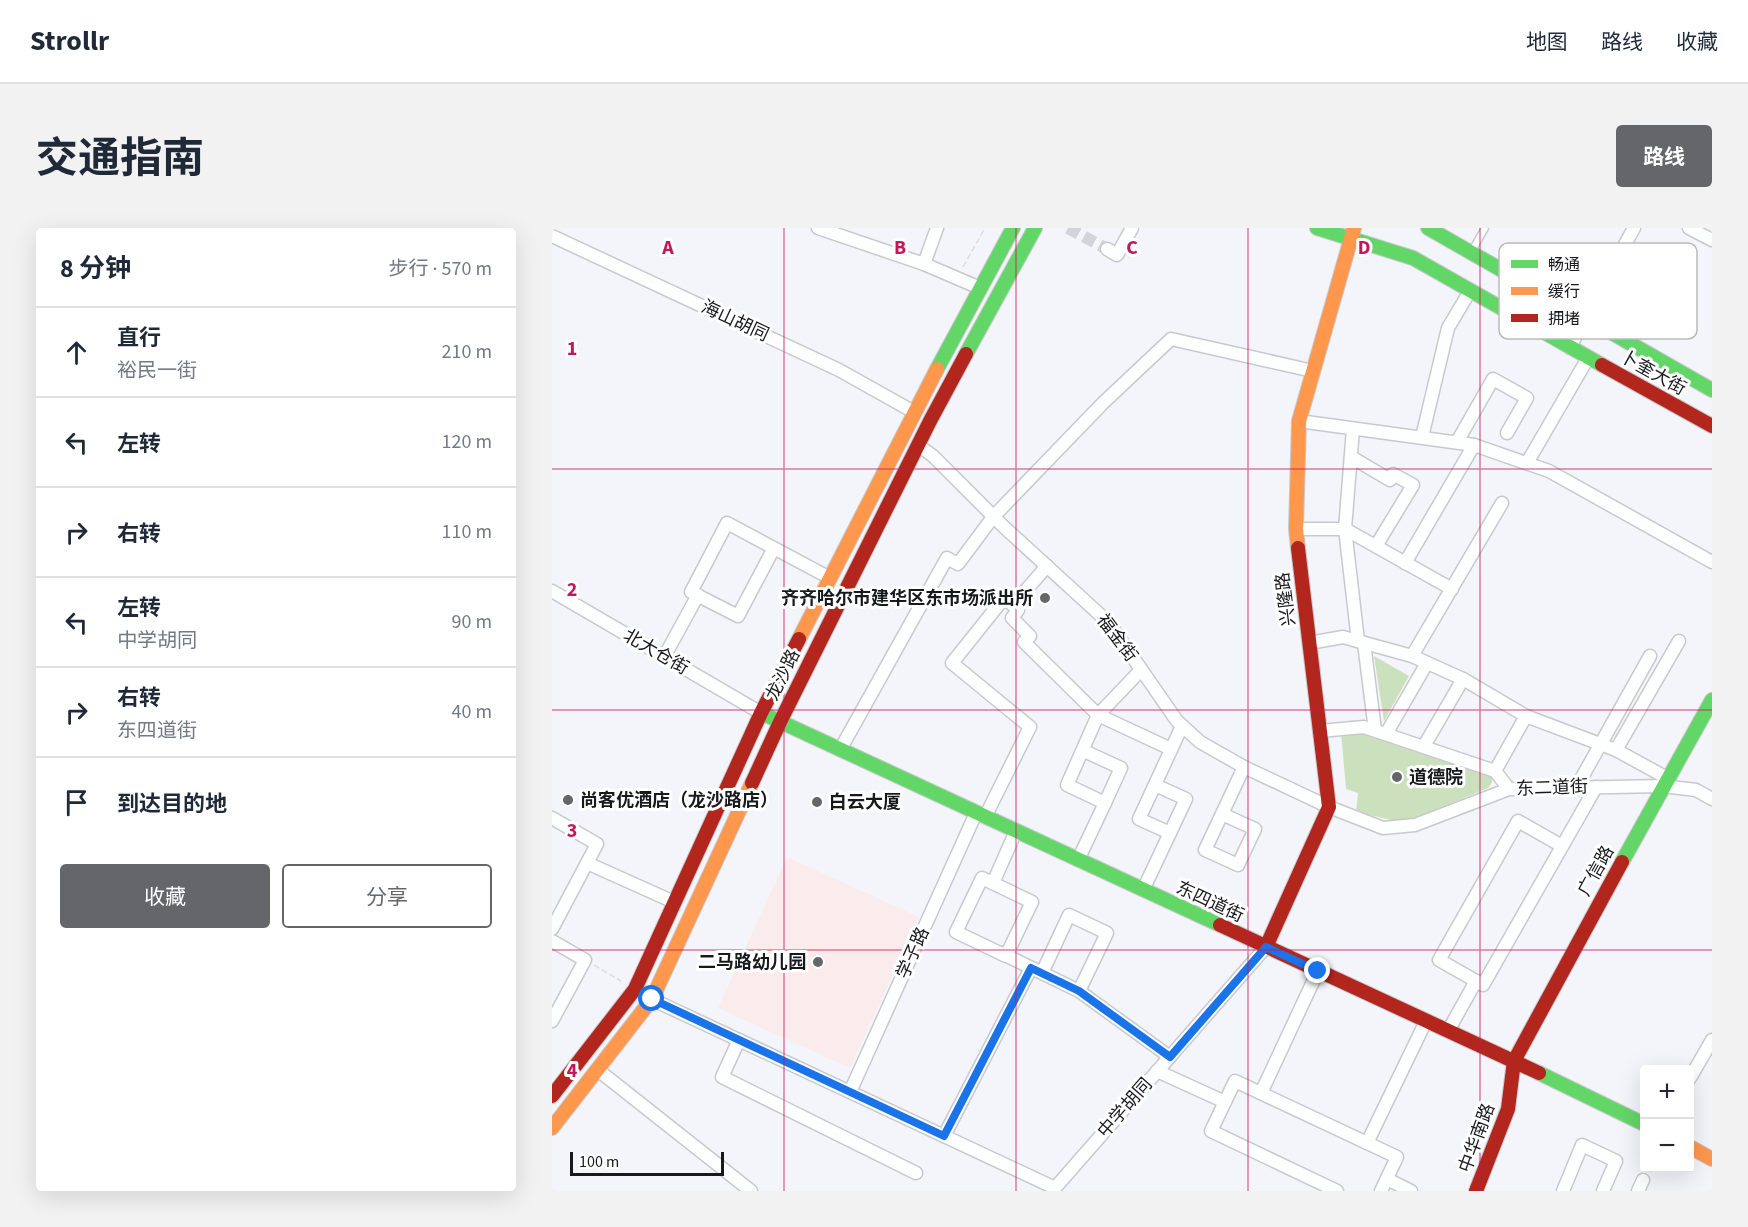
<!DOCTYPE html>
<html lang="zh">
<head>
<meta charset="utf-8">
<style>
	:root { --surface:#fff; --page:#f2f2f3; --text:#1f2937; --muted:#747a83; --line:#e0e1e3; --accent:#65666a }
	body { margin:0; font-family:"Source Sans 3","Noto Sans SC",sans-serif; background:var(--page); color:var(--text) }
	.controls { position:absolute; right:18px; bottom:18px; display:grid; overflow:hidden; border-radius:6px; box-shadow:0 6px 24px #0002 }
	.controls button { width:54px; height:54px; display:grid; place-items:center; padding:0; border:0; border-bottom:2px solid var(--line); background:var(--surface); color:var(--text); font:30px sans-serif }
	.scale { position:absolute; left:18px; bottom:15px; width:154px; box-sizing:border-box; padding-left:6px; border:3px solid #18191c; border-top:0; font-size:16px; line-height:21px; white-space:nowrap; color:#18191c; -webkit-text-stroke:4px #fff; paint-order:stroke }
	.stop { position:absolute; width:18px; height:18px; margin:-14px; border:4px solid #1a73e8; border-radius:50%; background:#fff }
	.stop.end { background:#1a73e8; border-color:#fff; box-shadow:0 2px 6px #0008 }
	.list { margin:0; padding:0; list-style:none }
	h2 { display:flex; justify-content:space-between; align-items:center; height:78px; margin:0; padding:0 24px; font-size:26px }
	h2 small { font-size:20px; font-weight:400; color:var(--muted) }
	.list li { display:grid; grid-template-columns:39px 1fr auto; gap:18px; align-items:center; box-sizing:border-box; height:90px; padding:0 24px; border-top:2px solid var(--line) }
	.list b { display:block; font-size:22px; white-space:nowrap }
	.list p { margin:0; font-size:20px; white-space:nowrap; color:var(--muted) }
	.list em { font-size:20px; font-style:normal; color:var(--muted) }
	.actions { display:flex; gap:12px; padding:18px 24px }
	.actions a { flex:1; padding:14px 0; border:2px solid var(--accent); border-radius:6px; text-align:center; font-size:21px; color:var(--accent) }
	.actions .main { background:var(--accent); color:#fff }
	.icon { flex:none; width:33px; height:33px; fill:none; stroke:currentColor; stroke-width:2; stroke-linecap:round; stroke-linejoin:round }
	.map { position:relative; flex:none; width:1160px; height:963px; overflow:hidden; border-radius:6px }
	header { display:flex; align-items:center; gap:36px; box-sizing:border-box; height:84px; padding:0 30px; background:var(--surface); border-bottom:2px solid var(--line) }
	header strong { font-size:28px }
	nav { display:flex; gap:33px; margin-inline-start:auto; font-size:21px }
	.intro { display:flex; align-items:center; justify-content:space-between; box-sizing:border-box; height:144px; padding:0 36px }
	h1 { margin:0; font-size:42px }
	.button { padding:15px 27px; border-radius:6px; background:var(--accent); color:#fff; font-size:21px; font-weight:700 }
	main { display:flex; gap:36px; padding:0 36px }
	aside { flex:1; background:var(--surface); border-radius:6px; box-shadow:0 6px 24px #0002 }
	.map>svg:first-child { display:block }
	.commercial { fill:#faebec }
	.green { fill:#cbe1be }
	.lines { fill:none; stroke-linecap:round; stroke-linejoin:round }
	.street-tunnel { stroke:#d3d4d9; stroke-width:12; stroke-dasharray:12 6; stroke-linecap:butt }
	.lane-casing { stroke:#c8c9cd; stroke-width:9 }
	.street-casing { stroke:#c8c9cd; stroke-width:15 }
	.fast-casing { stroke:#c8c9cd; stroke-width:16 }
	.slow-casing { stroke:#c8c9cd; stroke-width:16 }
	.jam-casing { stroke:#c8c9cd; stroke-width:16 }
	.path { stroke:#dddddf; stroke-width:1.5; stroke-dasharray:6 3; stroke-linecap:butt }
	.lane { stroke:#fdfefe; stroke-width:6 }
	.street { stroke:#fdfefe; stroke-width:12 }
	.fast { stroke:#63d668; stroke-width:14 }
	.slow { stroke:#ff974d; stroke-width:14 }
	.jam { stroke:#b3261e; stroke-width:14 }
	.route { stroke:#1a73e8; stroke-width:8 }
	.grid { fill:none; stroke:#c2185b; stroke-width:1.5; stroke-opacity:0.55 }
	.poi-dot { fill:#65666a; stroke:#fff; stroke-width:2 }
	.labels { text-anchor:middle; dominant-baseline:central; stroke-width:6; stroke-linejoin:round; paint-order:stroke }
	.street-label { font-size:18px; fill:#18191c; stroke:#fff }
	.poi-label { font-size:18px; font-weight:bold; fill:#18191c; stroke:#fff; text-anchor:start }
	.key { fill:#fff; stroke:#bababb; stroke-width:1.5 }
	.key-label { font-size:16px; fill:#18191c }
	.grid-label { font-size:20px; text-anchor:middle; font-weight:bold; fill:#c2185b; stroke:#fff; stroke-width:6; stroke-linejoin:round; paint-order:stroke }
</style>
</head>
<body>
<header>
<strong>Strollr</strong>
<nav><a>地图</a><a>路线</a><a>收藏</a></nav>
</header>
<div class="intro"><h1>交通指南</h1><a class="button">路线</a></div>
<main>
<aside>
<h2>8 分钟<small>步行 · 570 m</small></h2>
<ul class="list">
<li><svg class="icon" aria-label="ahead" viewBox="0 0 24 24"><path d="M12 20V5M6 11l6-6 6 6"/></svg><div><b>直行</b><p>裕民一街</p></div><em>210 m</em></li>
<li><svg class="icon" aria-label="left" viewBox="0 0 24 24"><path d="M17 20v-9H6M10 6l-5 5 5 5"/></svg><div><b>左转</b></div><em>120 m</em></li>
<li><svg class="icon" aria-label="right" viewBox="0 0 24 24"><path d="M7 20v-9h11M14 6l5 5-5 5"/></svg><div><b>右转</b></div><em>110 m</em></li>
<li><svg class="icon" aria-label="left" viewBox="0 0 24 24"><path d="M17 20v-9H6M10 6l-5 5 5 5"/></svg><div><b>左转</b><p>中学胡同</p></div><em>90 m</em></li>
<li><svg class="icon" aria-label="right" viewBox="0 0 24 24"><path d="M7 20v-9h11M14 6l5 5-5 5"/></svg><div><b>右转</b><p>东四道街</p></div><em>40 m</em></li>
<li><svg class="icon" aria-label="arrive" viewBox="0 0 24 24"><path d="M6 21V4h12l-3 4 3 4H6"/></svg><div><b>到达目的地</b></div></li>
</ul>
<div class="actions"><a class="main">收藏</a><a>分享</a></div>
</aside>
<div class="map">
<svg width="1160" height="963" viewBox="0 0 1160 963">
	<rect width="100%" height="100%" fill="#f4f5fa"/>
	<path class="commercial" d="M235,629L367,689L298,840L166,780Z"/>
	<g class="green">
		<path d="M822,428L857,448L832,493Z"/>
		<path d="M813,503L886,526L939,548C941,553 940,556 936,560L859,592L844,593L804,584L806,565L794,561L789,504Z"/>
	</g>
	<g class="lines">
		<path class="street-tunnel" d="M516,0L555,21"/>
		<defs>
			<path id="lane" d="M921,21L933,0"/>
			<g id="street">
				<path d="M266,0L372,36L428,60"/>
				<path d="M1137,0L1160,12"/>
				<path d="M0,8L287,142L362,184"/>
				<path d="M555,21L565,27L580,0"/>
				<path d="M372,36L385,0"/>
				<path d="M1018,120L1033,89L1082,0"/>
				<path d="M747,193L922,217L997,243L1160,334"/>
				<path d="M801,201L793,301L806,413"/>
				<path d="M870,209L896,100L918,63"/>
				<path d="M905,214L941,151L975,170L955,205"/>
				<path d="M366,217L381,228L452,299L557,395L625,493L648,514L692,539L777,579L831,600L863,597L957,561L1111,558L1144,562L1160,571"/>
				<path d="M799,229L838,252L841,246L861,257L824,318"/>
				<path d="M975,235L1036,130"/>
				<path d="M744,301H793L900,361"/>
				<path d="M222,320L186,388L139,364L175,295L278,350"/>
				<path d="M853,335L922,217"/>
				<path d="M495,338L461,377L466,382L460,390L478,408L472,414L546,487L589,442"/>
				<path d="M0,363L209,485"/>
				<path d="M757,415L791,409L860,428"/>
				<path d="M812,415L823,502"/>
				<path d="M112,429L146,367"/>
				<path d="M974,488L1064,522L1115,550"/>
				<path d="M768,503L812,499L943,543L957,561"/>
				<path d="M834,506L875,435"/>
				<path d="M872,518L911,451"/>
				<path d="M288,522L395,330L406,336L441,289L551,175L619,111L761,143"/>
				<path d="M1064,522L1127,413"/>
				<path d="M532,523L569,540L553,575"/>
				<path d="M943,543L974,488L911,451L860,428L950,275"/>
				<path d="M603,557L634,571L618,605L587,591L630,498"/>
				<path d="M1024,560L1098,428"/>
				<path d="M670,586L703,601L686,637L653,622L692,539"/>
				<path d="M433,589L478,499L400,435L452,370L461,377"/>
				<path d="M0,590L45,616L0,701"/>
				<path d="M1010,618L966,593L887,732L931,757L1044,559"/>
				<path d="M526,632L553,575L515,557L546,487L619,521"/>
				<path d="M35,635L122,674"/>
				<path d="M430,650L480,674L454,728L404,704Z"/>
				<path d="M441,655L464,603"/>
				<path d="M591,662L618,605"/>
				<path d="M0,713L33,732L0,793"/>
				<path d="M449,725L527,763L618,829"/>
				<path d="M490,745L517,687L555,705L527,763"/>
				<path d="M95,769L503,960L714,719"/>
				<path d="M896,803L924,753"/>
				<path d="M187,812L170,849L364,945"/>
				<path d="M46,842L199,963"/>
				<path d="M605,843L673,874"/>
				<path d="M1138,850L1160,812"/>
				<path d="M298,864L424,585"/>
				<path d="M709,865L766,743"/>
				<path d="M392,908L479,740"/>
				<path d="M815,915L874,793"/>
				<path d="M835,951L859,963"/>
				<path d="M785,963L659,903L683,853L845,929L829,963"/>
				<path d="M1011,963L1030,917L1064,933L1051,963"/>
				<path d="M1086,963L1091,952"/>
			</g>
			<g id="fast">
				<path d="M765,0L861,30L1050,137"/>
				<path d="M876,0L1160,162"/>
				<path d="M414,126L483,0"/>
				<path d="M385,141L461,0"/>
				<path d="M216,488L668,697"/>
				<path d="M1070,634L1160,472"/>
				<path d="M987,845L1092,896"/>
			</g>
			<g id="slow">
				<path d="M746,320L744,301L747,193L802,0"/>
				<path d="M247,411L385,141"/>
				<path d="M0,900L100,771L200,555"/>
				<path d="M1138,919L1160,931"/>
			</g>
			<g id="jam">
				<path d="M1050,137L1160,198"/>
				<path d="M200,555L228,494L378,193L414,126"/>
				<path d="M668,697L987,845"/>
				<path d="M714,719L777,579L746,320"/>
				<path d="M0,868L83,761L209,485L247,411"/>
				<path d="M924,963L956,881L962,833L1070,634"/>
			</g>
		</defs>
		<use href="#lane" class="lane-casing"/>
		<use href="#street" class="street-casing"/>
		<use href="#fast" class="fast-casing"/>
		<use href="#slow" class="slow-casing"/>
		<use href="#jam" class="jam-casing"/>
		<g class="path">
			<path d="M411,39L433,0"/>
			<path d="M42,737L69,753"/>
		</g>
		<use href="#lane" class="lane"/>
		<use href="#street" class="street"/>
		<use href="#fast" class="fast"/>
		<use href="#slow" class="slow"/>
		<use href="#jam" class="jam"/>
	</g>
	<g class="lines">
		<path class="route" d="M100,771L392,908L479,740L527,763L618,829L714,719L766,743"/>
	</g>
	<path class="grid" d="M232,0V963M464,0V963M696,0V963M928,0V963M0,241H1160M0,482H1160M0,722H1160"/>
	<g class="poi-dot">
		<circle cx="493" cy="370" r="6"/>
		<circle cx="845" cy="549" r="6"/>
		<circle cx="16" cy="572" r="6"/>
		<circle cx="265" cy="574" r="6"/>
		<circle cx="266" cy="734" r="6"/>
	</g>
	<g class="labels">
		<g class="street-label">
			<text transform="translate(183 93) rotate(25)">海山胡同</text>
			<text transform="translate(1101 145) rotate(29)">卜奎大街</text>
			<text transform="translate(734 371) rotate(-97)">兴隆路</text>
			<text transform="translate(565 410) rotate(53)">福金街</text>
			<text transform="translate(104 424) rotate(30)">北大仓街</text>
			<text transform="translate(231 447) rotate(-64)">龙沙路</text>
			<text transform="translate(1000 560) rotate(-2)">东二道街</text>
			<text transform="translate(1044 643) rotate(-61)">广信路</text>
			<text transform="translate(658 674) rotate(25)">东四道街</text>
			<text transform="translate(361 725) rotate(-66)">学子路</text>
			<text transform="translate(573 880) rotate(-49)">中学胡同</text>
			<text transform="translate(925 910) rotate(-70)">中华南路</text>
		</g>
		<g class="poi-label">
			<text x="481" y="370" text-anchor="end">齐齐哈尔市建华区东市场派出所</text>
			<text x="857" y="549">道德院</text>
			<text x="28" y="572">尚客优酒店（龙沙路店）</text>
			<text x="277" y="574">白云大厦</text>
			<text x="254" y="734" text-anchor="end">二马路幼儿园</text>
		</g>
	</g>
	<rect x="947" y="15" width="198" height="96" rx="9" class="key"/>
	<rect x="959" y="32" width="27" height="8" fill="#63d668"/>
	<rect x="959" y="59" width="27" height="8" fill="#ff974d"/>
	<rect x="959" y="86" width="27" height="8" fill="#b3261e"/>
	<g class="key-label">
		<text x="996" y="42">畅通</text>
		<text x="996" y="69">缓行</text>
		<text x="996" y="96">拥堵</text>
	</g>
	<g class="grid-label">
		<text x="116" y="26">A</text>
		<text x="348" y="26">B</text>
		<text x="580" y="26">C</text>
		<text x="812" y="26">D</text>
		<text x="20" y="127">1</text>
		<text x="20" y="368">2</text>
		<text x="20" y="609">3</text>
		<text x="20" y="849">4</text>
	</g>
</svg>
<div class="controls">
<button>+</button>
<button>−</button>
</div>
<div class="scale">100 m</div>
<div class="stop" style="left:100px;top:771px"></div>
<div class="stop end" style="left:766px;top:743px"></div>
</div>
</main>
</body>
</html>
